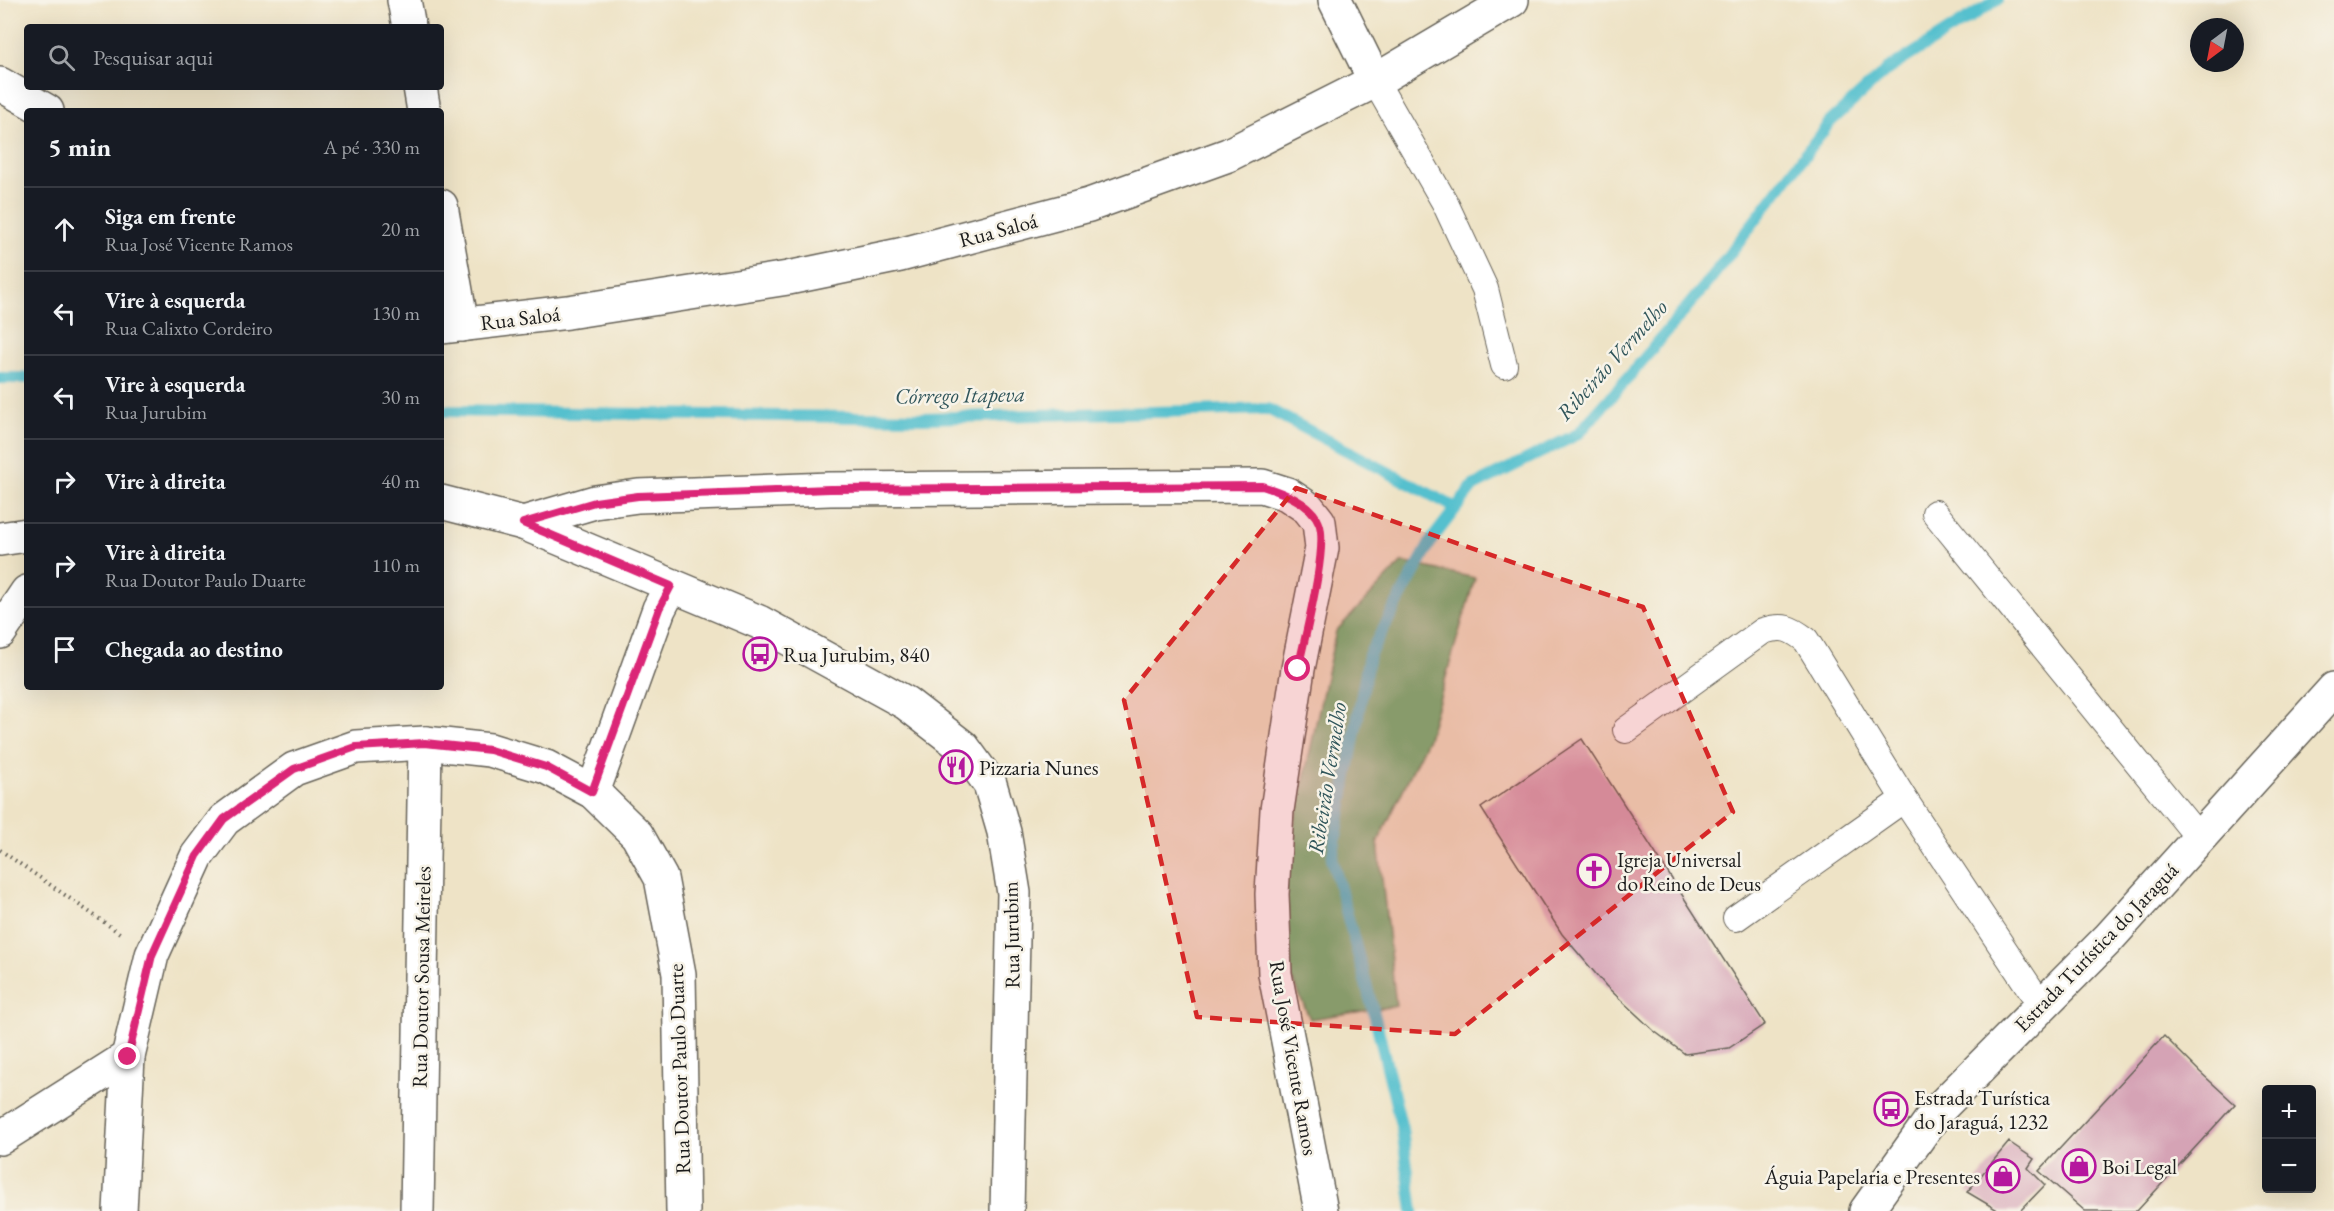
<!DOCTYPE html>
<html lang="pt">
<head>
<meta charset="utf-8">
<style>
	:root { --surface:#171b24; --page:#20242c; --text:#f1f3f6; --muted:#9ea1a6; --line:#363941 }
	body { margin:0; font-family:"EB Garamond",serif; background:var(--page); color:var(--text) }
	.controls { position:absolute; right:18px; bottom:18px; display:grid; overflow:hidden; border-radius:6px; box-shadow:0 6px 24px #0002 }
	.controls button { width:54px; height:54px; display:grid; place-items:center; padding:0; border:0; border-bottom:2px solid var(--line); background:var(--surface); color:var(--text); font:30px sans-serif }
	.compass { position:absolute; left:2190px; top:18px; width:54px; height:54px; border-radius:50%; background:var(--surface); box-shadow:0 6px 24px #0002; rotate:212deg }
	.stop { position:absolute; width:18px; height:18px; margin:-14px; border:4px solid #db2777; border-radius:50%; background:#fff }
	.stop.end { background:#db2777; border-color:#fff; box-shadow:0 2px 6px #0008 }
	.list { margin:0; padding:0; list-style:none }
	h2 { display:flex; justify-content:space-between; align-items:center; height:78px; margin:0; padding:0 24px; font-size:26px }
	h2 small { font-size:20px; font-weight:400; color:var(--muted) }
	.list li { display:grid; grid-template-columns:39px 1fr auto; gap:18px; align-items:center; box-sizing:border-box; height:84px; padding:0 24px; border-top:2px solid var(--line) }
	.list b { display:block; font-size:22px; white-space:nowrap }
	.list p { margin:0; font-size:20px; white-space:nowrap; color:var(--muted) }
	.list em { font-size:20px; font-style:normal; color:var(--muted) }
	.icon { flex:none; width:33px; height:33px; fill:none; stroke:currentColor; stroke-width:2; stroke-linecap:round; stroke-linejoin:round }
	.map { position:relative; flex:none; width:2334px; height:1211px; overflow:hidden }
	.search { position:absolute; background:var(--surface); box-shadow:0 6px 24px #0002; left:24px; top:24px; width:420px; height:66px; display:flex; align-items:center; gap:15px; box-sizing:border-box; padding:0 21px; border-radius:6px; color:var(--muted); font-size:22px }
	.panel { position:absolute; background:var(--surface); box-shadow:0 6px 24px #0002; left:24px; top:108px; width:420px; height:582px; border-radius:6px }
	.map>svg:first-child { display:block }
	.forest { fill:#74b87b; stroke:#486a4c; stroke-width:1.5 }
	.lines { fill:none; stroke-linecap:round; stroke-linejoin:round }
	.stream { stroke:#54c0ce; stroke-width:12 }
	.building { fill:#d5a3b5 }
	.service-casing { stroke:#666258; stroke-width:28 }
	.minor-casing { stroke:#666258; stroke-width:36 }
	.secondary-casing { stroke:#666258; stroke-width:36 }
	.path { stroke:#666258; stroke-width:4; stroke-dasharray:1.5 4.5; stroke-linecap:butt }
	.service { stroke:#fff; stroke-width:26 }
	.minor { stroke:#fff; stroke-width:33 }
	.secondary { stroke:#fff; stroke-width:33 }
	.route { stroke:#db2777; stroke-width:8 }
	.marked { fill:#d62828; fill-opacity:0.2; stroke:#d62828; stroke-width:4.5; stroke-dasharray:12 8; stroke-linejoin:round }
	.labels { text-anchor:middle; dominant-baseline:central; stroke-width:5; stroke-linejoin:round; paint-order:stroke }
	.street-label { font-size:21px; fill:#1c1c1c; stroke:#f7f3e8 }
	.poi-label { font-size:21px; fill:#1c1c1c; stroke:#f7f3e8; text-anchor:start }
	.water-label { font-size:22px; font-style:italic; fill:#30555a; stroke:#f7f3e8 }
</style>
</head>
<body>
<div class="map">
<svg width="2334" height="1211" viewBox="0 0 2334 1211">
	<rect width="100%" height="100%" fill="#f7f3e8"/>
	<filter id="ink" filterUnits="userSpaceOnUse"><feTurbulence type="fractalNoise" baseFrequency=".0167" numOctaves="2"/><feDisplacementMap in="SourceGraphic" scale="12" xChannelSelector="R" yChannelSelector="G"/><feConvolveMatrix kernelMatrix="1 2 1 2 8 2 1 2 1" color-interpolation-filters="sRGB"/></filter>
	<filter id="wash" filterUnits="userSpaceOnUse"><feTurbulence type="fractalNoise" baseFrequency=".008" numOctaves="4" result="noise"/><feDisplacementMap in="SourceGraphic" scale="24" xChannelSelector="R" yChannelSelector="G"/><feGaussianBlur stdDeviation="1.35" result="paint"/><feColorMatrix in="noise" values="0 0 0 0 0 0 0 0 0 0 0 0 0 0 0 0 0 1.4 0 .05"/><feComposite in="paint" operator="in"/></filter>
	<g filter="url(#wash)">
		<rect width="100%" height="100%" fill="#eee3c6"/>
		<path class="forest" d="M1402,562L1475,578L1428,738L1378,842L1396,1006L1310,1019L1283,958L1287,857L1336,631Z"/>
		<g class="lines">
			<g class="stream">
				<path d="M0,378H27"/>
				<path d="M441,411L924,418L1268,409L1456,508"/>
				<path d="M1413,1211L1402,1129L1375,1017L1332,859L1369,655L1433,538L1473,486L1578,434L1627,379L1708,282L1830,122L1887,70L1997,0"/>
			</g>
		</g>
		<g id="blocks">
			<g class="building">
				<path d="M1582,739L1765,1024L1729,1048L1685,1054L1654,1031L1606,986L1562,934L1481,808Z"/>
				<path d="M2164,1036L2200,1072L2235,1104L2137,1211H2085L2039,1171Z"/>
				<path d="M2009,1142L2034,1159L2028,1168L2045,1185L2020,1211H1999L1967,1192Z"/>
			</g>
		</g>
	</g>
	<g filter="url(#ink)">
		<use href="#blocks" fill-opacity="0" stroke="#666258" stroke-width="1.5"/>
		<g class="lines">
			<defs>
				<g id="service">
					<path d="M1375,81L1445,203L1485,289L1504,365"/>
					<path d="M1935,513L2199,838"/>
					<path d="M1626,730L1763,631C1784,625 1790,628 1806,640L1904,799L1736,918"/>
					<path d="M1904,799L2041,1005"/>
				</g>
				<g id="minor">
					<path d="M404,0L409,27"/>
					<path d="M1335,0L1375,81"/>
					<path d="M0,84L47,111"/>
					<path d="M420,87L424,111"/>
					<path d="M441,206L462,325"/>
					<path d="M441,327L568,312L788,278L900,255L1089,205L1228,155L1375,81L1512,0"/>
					<path d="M441,502L523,523L759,622L906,703L963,747L990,784L1004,832L1014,893L1007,1211"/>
					<path d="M523,523L595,502L638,496L830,489L1262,486L1287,494L1308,508L1319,522L1322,548L1298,669L1277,810L1272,894L1275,974L1321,1211"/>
					<path d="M0,539L27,535"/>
					<path d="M0,632L27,592"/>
					<path d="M593,792L659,609L671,586"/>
					<path d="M0,1138L128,1057"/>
					<path d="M120,1211L128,1057L152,955L197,856L224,820L294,769L356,747L425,743L490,750L546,767L593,792L637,835L661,878L679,974L683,1211"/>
					<path d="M417,1211L425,743"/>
				</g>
				<path id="secondary" d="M1866,1211L1938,1110L2108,939L2334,689"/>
			</defs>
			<use href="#service" class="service-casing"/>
			<use href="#minor" class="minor-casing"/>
			<use href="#secondary" class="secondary-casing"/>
			<path class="path" d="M0,850L121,934"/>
			<use href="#service" class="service"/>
			<use href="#minor" class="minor"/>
			<use href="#secondary" class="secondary"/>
		</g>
	</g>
	<g class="lines" filter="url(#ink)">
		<path class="route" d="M128,1057L152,955L197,856L224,819L294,769L356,747L425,743L490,750L546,767L592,792L659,609L671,586L523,523L595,502L638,496L830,489L1262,486C1281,492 1311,502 1319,523C1329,546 1304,640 1298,669"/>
	</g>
	<path class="marked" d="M1296,488L1643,607L1733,812L1455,1034L1197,1017L1124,700Z"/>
	<defs>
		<symbol id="bus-ring" viewBox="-11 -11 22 22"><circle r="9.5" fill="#f7f3e8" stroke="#b5179e" stroke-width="1.5"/><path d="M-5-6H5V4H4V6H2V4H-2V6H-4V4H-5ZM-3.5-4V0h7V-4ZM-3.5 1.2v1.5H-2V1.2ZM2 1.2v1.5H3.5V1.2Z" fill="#b5179e"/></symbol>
		<symbol id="restaurant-ring" viewBox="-11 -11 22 22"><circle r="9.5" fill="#f7f3e8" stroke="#b5179e" stroke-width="1.5"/><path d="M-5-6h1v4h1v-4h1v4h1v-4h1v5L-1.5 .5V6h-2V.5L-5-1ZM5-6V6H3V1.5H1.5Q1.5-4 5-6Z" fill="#b5179e"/></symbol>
		<symbol id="church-ring" viewBox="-11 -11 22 22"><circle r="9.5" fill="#f7f3e8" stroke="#b5179e" stroke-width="1.5"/><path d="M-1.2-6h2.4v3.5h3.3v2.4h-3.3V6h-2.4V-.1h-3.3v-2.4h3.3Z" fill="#b5179e"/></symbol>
		<symbol id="shop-ring" viewBox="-11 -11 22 22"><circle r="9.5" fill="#f7f3e8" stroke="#b5179e" stroke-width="1.5"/><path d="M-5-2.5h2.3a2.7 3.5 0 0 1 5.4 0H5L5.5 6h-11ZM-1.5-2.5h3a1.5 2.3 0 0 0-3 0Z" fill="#b5179e"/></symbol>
	</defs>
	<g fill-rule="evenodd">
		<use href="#bus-ring" x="741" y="635" width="38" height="38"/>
		<use href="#restaurant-ring" x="937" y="748" width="38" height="38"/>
		<use href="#church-ring" x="1575" y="852" width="38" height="38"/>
		<use href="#bus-ring" x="1872" y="1090" width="38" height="38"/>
		<use href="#shop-ring" x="2060" y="1147" width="38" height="38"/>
		<use href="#shop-ring" x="1984" y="1157" width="38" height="38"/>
	</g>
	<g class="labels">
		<g class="street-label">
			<text transform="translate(998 230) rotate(-15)">Rua Saloá</text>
			<text transform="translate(520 318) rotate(-7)">Rua Saloá</text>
			<text transform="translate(1011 935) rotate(-91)">Rua Jurubim</text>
			<text transform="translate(2096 947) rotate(-46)">Estrada Turística do Jaraguá</text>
			<text transform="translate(421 977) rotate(-89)">Rua Doutor Sousa Meireles</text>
			<text transform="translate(1294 1058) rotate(80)">Rua José Vicente Ramos</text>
			<text transform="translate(679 1069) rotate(-92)">Rua Doutor Paulo Duarte</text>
		</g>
		<g class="poi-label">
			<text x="783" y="654">Rua Jurubim, 840</text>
			<text x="979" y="767">Pizzaria Nunes</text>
			<text x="1617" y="859">Igreja Universal<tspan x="1617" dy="24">do Reino de Deus</tspan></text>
			<text x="1914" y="1097">Estrada Turística<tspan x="1914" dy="24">do Jaraguá, 1232</tspan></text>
			<text x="2102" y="1166">Boi Legal</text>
			<text x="1980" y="1176" text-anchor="end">Águia Papelaria e Presentes</text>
		</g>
		<g class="water-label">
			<text transform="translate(1612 360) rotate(-48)">Ribeirão Vermelho</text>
			<text transform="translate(960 395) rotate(-1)">Córrego Itapeva</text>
			<text transform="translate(1327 778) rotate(-81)">Ribeirão Vermelho</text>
		</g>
	</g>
</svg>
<div class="controls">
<button>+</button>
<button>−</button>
</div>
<svg class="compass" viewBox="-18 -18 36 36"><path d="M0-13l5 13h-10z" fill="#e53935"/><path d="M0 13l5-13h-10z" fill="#9ea1a6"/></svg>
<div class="stop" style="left:1298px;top:669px"></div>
<div class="stop end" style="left:128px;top:1057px"></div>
<div class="search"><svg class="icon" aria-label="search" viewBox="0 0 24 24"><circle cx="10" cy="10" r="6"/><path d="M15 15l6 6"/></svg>Pesquisar aqui</div>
<section class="panel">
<h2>5 min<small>A pé · 330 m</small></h2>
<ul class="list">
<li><svg class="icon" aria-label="ahead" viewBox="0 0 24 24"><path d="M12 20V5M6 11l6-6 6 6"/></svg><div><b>Siga em frente</b><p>Rua José Vicente Ramos</p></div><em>20 m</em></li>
<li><svg class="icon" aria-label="left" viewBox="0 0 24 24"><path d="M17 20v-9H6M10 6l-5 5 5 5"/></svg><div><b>Vire à esquerda</b><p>Rua Calixto Cordeiro</p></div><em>130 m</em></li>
<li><svg class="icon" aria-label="left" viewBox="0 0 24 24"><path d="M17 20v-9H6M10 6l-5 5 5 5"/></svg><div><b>Vire à esquerda</b><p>Rua Jurubim</p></div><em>30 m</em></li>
<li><svg class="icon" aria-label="right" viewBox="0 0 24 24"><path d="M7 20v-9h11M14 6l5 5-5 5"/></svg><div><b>Vire à direita</b></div><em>40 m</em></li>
<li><svg class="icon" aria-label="right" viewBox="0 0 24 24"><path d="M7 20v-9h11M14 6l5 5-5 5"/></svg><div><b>Vire à direita</b><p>Rua Doutor Paulo Duarte</p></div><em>110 m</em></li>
<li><svg class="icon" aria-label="arrive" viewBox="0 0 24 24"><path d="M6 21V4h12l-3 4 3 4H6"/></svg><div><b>Chegada ao destino</b></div></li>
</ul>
</section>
</div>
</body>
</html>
